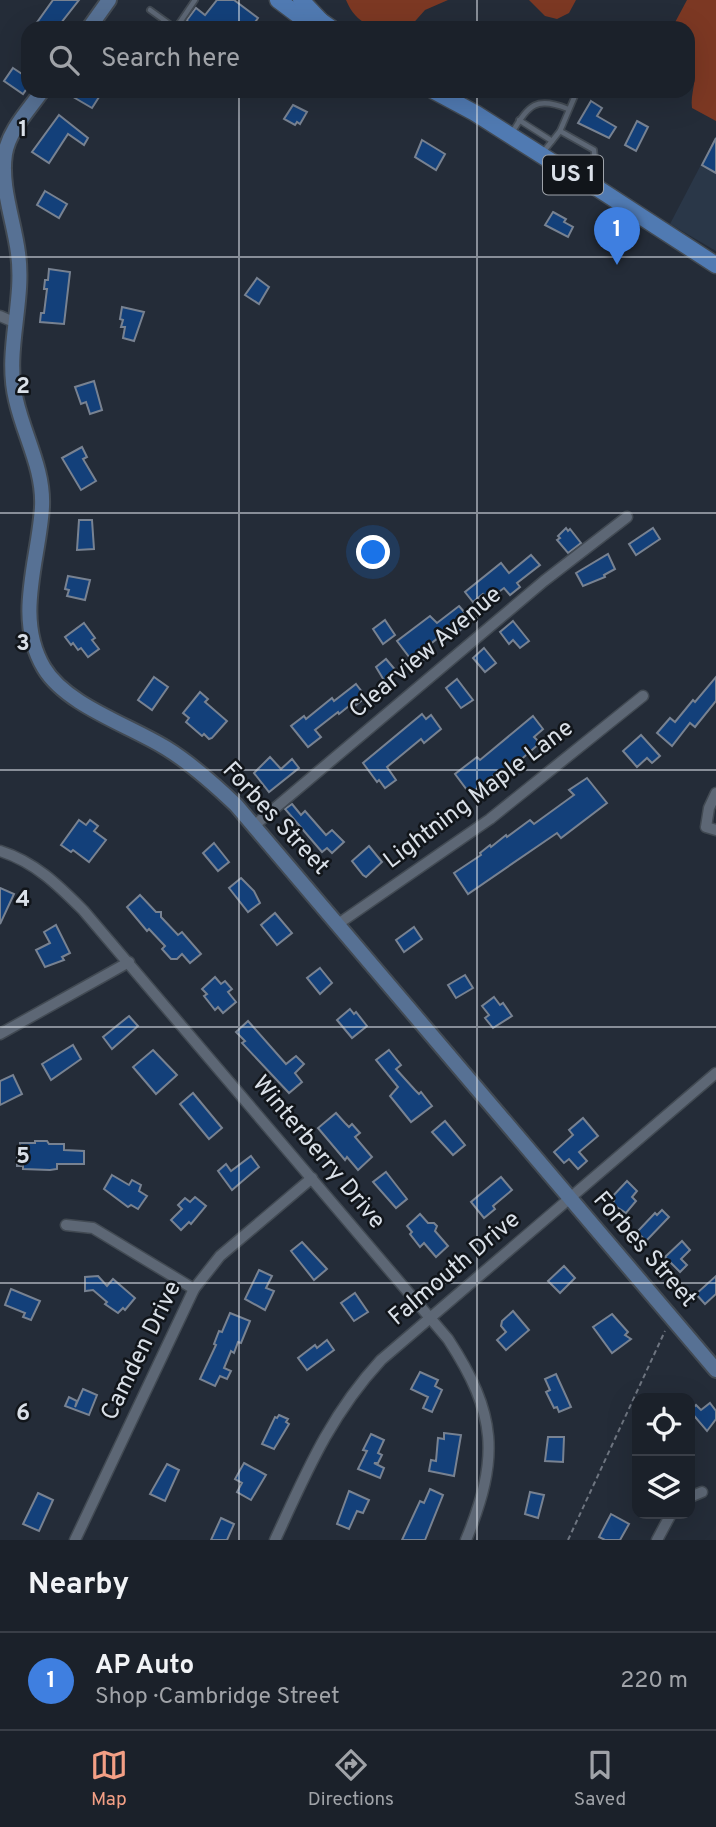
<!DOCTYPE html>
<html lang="en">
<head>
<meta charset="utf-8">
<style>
	:root { --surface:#1b212a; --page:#242932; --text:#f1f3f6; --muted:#a0a3a8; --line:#393e47; --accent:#f39f85 }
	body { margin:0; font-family:Overpass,sans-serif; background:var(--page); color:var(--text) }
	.controls { position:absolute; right:21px; bottom:21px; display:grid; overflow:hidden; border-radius:14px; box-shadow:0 7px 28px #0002 }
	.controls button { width:63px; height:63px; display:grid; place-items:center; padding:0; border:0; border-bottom:2px solid var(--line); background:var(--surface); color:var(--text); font:35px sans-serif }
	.you { position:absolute; left:374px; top:553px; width:24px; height:24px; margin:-18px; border:5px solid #fff; border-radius:50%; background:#1a73e8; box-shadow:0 0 0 10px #1a73e833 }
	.badge { display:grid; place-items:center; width:46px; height:46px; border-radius:50%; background:var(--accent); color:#fff; font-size:23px; font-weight:700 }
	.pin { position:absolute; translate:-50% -58px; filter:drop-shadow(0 2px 4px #0008) }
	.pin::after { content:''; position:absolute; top:37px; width:24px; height:21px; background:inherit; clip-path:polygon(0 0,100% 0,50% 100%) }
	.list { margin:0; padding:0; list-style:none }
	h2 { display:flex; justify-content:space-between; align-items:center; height:91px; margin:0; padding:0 28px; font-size:30px }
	h2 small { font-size:23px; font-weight:400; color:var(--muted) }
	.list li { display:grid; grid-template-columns:46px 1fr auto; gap:21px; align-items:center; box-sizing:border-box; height:98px; padding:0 28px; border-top:2px solid var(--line) }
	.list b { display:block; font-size:26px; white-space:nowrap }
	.list p { margin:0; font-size:23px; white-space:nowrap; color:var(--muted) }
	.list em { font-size:23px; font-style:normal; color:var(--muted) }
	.icon { flex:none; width:38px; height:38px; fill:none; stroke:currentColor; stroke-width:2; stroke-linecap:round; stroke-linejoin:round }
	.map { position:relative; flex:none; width:716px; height:1540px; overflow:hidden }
	.search { position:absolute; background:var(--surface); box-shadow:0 7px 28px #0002; left:21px; right:21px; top:21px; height:77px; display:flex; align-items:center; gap:18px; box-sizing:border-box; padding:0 24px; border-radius:21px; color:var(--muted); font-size:26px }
	.sheet { height:189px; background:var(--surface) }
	nav { display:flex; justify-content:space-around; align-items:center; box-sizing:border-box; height:98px; border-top:2px solid var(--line); background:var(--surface); font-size:19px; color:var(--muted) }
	nav a { display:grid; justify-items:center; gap:4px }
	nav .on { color:var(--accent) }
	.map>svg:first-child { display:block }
	.built { fill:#2a3748 }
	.green { fill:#7c3823 }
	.building { fill:#13407a; stroke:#788291; stroke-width:2 }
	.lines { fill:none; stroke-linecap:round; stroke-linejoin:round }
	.lane-casing { stroke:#424a53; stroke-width:8 }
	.street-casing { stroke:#424a53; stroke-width:13 }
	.secondary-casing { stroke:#424a53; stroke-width:18 }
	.primary-casing { stroke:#424a53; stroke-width:19 }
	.path { stroke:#6e7580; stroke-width:2; stroke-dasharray:5 3.5; stroke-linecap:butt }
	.lane { stroke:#5d6775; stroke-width:4.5 }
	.street { stroke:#5d6775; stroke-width:10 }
	.secondary { stroke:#577194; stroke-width:14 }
	.primary { stroke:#507ab2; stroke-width:16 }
	.grid { fill:none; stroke:#dae0e8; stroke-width:2; stroke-opacity:0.55 }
	.labels { text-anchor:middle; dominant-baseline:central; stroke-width:5; stroke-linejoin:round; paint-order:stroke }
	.shield { fill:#11151a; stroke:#9ea3aa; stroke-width:2 }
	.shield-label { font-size:23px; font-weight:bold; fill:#dae0e8 }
	.street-label { font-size:24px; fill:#dae0e8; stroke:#11151a }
	.grid-label { font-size:23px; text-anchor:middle; font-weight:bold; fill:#dae0e8; stroke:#11151a; stroke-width:5; stroke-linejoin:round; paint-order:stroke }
</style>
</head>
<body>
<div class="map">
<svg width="716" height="1540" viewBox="0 0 716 1540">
	<rect width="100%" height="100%" fill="#242c38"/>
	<path class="built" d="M716,136V251L670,224Z"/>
	<g class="green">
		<path d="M346,0H448L425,10L409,28C381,28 359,31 346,0Z"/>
		<path d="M529,0H576L569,13L557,19L545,16Z"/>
		<path d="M687,0H716V121L692,108C690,93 698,80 693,65L688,61V28H672Z"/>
	</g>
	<g class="building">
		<path d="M53,0H79L57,28H33Z"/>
		<path d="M217,0H234L258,18L251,28H221L214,23L210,28H194L189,24L187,20L196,8L205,15Z"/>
		<path d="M13,68L28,78V87L23,94L4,81Z"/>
		<path d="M63,91H90L99,97L92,108Z"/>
		<path d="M591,101L602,108L597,116L616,127L609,138L578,123Z"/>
		<path d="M293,105L307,112L300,124L297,122L295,125L284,119Z"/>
		<path d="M59,115L88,138L84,145L68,134L49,163L32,152Z"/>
		<path d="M637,121L648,127L636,151L625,145Z"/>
		<path d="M716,138V173L702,165Z"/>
		<path d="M422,140L445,154L436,170L415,157Z"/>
		<path d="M45,191L67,204L59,218L37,205Z"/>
		<path d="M553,212L566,219L564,222L573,227L568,237L545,225Z"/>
		<path d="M49,269L70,272L64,324L40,322L41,313H44L47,289H44L45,280H48Z"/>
		<path d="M257,278L269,287L259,304L245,295Z"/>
		<path d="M122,307L144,312L134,341L123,338L125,327H121L123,320L120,319Z"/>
		<path d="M94,381L102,410L90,414L86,402L81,404L75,387Z"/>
		<path d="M82,447L87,457L83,459L96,481L81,490L62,458Z"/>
		<path d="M79,520H92L94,549L77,550Z"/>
		<path d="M566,528L568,531L570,529L581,543L568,553L557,540L560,538L558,536Z"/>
		<path d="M653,528L660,539L636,555L629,544Z"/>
		<path d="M608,554L615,569L604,575L605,577L583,586L576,573Z"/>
		<path d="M531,555L540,565L517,583L520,587L510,595L504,588L488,600L483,594L473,602L465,592L501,563L509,573Z"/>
		<path d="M68,576L90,580L85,600L67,596L69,590L65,589Z"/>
		<path d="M459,606L472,621L459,631L454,625L422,651L427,657L416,666L397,641L430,616L437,623Z"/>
		<path d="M385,620L395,635L383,644L373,629Z"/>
		<path d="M513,621L529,641L520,648L513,640L509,644L500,632Z"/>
		<path d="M84,623L95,638L92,640L99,649L88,657L81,648L78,650L73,643L71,645L65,637Z"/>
		<path d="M484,648L496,663L485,672L473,658Z"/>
		<path d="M386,659L397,672L385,682L376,667Z"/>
		<path d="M154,677L168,687L152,710L138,700Z"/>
		<path d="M716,677V701L695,727L690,723L672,746L657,733L670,718L675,722L693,700L695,702Z"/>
		<path d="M457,679L473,700L461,708L446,688Z"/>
		<path d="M356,684L366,697L356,705L354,702L339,714L338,712L315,730L321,737L308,747L291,726L304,716L306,719L332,698L334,701Z"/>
		<path d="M200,692L208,699L205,702L227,721L212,738L209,739L204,734L202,736L186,722L189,718L183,713Z"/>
		<path d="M422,714L426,719L431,715L441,729L424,743L421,739L387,767L396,780L385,788L379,780L377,782L363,763Z"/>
		<path d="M533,716L543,729L534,737L540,743L502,776L499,772L470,794L455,774L477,757L480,760Z"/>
		<path d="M641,735L660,756L652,763L647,758L637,767L623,751Z"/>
		<path d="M270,757L281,769L292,759L299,768L269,792L254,773Z"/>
		<path d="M587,778L607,803L561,838L557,833L468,894L454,873L481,855L480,853L490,845L491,847L506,835L507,837L530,820L534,824L574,795L569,790Z"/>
		<path d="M292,804L301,815L305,811L326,835L332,830L344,842L332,853L327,848L322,852L285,809Z"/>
		<path d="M79,820L86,825L90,820L98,826L94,831L106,840L89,862L73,850L71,852L61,845Z"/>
		<path d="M214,843L229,862L218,871L203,853Z"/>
		<path d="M369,846L382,862L366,877L363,875L352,861Z"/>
		<path d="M241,878L254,891L260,903L248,912L229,888Z"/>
		<path d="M0,888L14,894L0,924Z"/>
		<path d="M140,895L156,912H161V917L178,935L182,932L201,954L190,963L182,954L177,959H171L162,949L165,946L149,929L147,931L127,907Z"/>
		<path d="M275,913L292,933L277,945L261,925Z"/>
		<path d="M56,925L70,953L62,957L64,960L45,967L36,950L50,943L44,932Z"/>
		<path d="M414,927L422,939L404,952L396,940Z"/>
		<path d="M320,968L332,983L320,994L307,978Z"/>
		<path d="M465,975L473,988L456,998L448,985Z"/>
		<path d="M215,977L221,984L225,981L232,989L228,992L236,1002L223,1013L218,1007L215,1010L204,996L207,994L202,989Z"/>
		<path d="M494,997L500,1005L503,1003L512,1016L493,1028L485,1018L489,1015L482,1006Z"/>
		<path d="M350,1009L354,1014L356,1012L367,1026L352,1038L337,1020Z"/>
		<path d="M129,1016L138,1026L112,1049L103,1037Z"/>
		<path d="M248,1021L286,1064L296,1056L304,1064L295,1073L302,1082L289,1093L242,1043L245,1041L236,1032Z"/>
		<path d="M73,1045L81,1059L51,1080L42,1064Z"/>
		<path d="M153,1050L177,1075L156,1094L133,1067Z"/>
		<path d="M389,1050L401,1065L396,1069L415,1090L419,1094L421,1092L432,1106L411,1122L390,1096L398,1087L376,1060Z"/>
		<path d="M13,1075L22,1094L0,1105V1081Z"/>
		<path d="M193,1093L222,1128L209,1139L180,1104Z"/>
		<path d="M336,1113L345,1123L349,1127L352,1124L360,1133L355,1137L372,1157L358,1170L347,1157L345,1160L318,1128Z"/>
		<path d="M583,1118L598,1136L579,1152L587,1161L578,1169L569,1159L564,1163L554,1152L573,1135L569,1130Z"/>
		<path d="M445,1121L465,1145L453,1155L432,1132Z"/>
		<path d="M35,1141H47L49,1144H64V1150L84,1151V1164H57V1169L50,1170L23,1169V1166H17V1151H20V1143H35Z"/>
		<path d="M251,1156L259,1167L232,1190L218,1171L226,1164L231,1171Z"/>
		<path d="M386,1172L407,1199L396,1208L373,1182Z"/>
		<path d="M112,1175L129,1185L132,1180L141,1185L139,1191L147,1196L138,1209L131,1205L128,1207L104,1189Z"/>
		<path d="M501,1177L512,1190L493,1206L495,1209L484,1218L471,1202Z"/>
		<path d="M627,1181L637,1191L632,1197L636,1201L626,1213L612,1204L614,1201L611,1198Z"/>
		<path d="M195,1197L206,1206L191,1224L189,1222L181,1230L171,1220L182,1209L178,1205L185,1198L190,1202Z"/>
		<path d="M662,1210L669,1217L646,1241L637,1232L655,1213L657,1215Z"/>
		<path d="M420,1214L428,1223H434L437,1226L435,1231L448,1246L436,1257L424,1243L420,1247L410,1234L412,1232L407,1226Z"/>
		<path d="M682,1241L690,1250L681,1259L687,1265L680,1272L665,1257Z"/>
		<path d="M302,1242L327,1269L314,1280L291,1251Z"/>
		<path d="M564,1266L575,1278L560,1293L548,1281Z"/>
		<path d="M259,1270L272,1276L266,1288L274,1291L265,1310L245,1299Z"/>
		<path d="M98,1276L107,1286L113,1279L135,1298L125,1310L123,1308L118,1313L105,1304L107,1302L93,1290L85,1291V1277Z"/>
		<path d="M716,1276V1294L705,1304L696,1294Z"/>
		<path d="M11,1289L40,1301L31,1320L23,1317L25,1313L5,1305Z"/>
		<path d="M355,1293L368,1312L354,1321L341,1303Z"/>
		<path d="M513,1311L529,1330L506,1350L497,1340L506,1332L501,1326L502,1321Z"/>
		<path d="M230,1313L250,1321L241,1343L238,1342L234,1353L231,1351L224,1368L231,1371L227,1379L220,1376L215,1386L200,1379L216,1345L214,1344L219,1331L222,1332Z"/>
		<path d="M612,1314L628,1332L625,1335L631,1339L612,1353L593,1327Z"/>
		<path d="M327,1340L334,1350L307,1370L298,1358L315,1345L317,1348Z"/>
		<path d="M420,1372L438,1380L435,1386L442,1390L432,1412L423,1408L428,1397L411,1389Z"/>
		<path d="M556,1374L571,1407L559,1412L557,1407L554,1408L546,1392L550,1390L545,1379Z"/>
		<path d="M83,1389L97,1395L89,1415L65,1406L69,1397L77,1401L75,1407Z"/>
		<path d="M710,1403L716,1411V1419L707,1431L690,1411L696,1405L701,1410Z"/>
		<path d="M279,1415L288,1419L286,1422L289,1424L274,1449L262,1444L275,1417L277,1418Z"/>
		<path d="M444,1433L461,1435L454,1476L429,1471L431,1460L436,1461L438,1438L444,1439Z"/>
		<path d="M371,1434L384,1440L378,1453L382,1455L378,1463H374L384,1468L380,1478L358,1469L367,1451L363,1450Z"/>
		<path d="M548,1437H564L563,1462L545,1461Z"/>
		<path d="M244,1463L266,1475L251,1500L237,1492L242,1483L235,1479Z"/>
		<path d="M167,1464L179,1470L165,1501L150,1494Z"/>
		<path d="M430,1489L443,1495L425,1540H402L420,1501L424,1503Z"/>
		<path d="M349,1491L369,1500L363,1513L357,1511L349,1529L337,1524Z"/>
		<path d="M530,1492L544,1495L538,1518L525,1514Z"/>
		<path d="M38,1493L53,1500L39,1531L23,1524Z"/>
		<path d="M611,1514L629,1524L620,1540H605L599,1537Z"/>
		<path d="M221,1518L234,1524L227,1540H211Z"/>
	</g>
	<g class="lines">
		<defs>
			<g id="lane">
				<path d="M150,10L175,28"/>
				<path d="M176,28L195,0"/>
				<path d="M519,120L552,141"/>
				<path d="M513,131C529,105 536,96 568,109"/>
				<path d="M560,131L594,150L595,163L590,178"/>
				<path d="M544,151L560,131L577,91"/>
			</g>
			<g id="street">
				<path d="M0,316L16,323"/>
				<path d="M716,793L709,808L706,827L716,830"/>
				<path d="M255,825L544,581L627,517"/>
				<path d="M0,851C35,862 58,885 83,910L448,1339C497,1414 500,1457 466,1540"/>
				<path d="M338,924L490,819L643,696"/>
				<path d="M0,1034L129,962"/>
				<path d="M66,1225L93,1228L194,1289"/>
				<path d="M690,1497L702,1492"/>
				<path d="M75,1540L194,1289L220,1256L312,1178"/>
				<path d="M275,1540C306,1473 330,1415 381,1360L716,1073"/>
				<path d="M657,1540L671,1514"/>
			</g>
			<g id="secondary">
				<path d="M89,28L109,0"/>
				<path d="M42,91C29,110 9,130 5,154C0,186 14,221 18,253C25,302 4,351 16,400C24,436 44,469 42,507C39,560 14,618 44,668C66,705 129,725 166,748C192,764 214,784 236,805L716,1370"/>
			</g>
			<g id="primary">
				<path d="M278,0L302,18L321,21"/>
				<path d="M301,0L321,21L331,28"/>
				<path d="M434,91L475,113L568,172L588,182L716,265"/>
			</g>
		</defs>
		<use href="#lane" class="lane-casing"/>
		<use href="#street" class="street-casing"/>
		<use href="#secondary" class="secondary-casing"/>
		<use href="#primary" class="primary-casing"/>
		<path class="path" d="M568,1540L665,1331"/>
		<use href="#lane" class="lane"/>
		<use href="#street" class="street"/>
		<use href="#secondary" class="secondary"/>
		<use href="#primary" class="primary"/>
	</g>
	<path class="grid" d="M239,0V28M477,0V28M239,91V1540M477,91V1540M0,257H716M0,513H716M0,770H716M0,1027H716M0,1283H716"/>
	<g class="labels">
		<rect class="shield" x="543" y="155.5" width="60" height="39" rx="5"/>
		<g class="shield-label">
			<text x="573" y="175">US 1</text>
		</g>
		<g class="street-label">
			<text transform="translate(426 653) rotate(-40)">Clearview Avenue</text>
			<text transform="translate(479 795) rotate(-37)">Lightning Maple Lane</text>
			<text transform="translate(275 819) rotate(47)">Forbes Street</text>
			<text transform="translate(318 1153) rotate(50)">Winterberry Drive</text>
			<text transform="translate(644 1250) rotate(49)">Forbes Street</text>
			<text transform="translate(455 1269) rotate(-40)">Falmouth Drive</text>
			<text transform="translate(142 1351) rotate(-64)">Camden Drive</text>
		</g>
	</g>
	<g class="grid-label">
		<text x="23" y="136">1</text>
		<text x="23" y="393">2</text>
		<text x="23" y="650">3</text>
		<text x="23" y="906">4</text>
		<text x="23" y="1163">5</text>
		<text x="23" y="1420">6</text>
	</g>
</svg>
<div class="controls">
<button><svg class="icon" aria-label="locate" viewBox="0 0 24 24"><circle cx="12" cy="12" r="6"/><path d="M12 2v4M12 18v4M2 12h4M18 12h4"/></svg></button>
<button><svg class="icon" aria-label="layers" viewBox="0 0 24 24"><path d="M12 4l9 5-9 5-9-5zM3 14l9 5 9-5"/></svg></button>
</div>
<div class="you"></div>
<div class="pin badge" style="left:617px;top:265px;background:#3f7fe0">1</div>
<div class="search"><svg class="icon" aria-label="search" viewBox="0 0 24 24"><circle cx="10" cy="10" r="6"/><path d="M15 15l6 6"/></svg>Search here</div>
</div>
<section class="sheet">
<h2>Nearby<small></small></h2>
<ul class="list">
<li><span class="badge" style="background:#3f7fe0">1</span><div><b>AP Auto</b><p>Shop · Cambridge Street</p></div><em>220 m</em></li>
</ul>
</section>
<nav>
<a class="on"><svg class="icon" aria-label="map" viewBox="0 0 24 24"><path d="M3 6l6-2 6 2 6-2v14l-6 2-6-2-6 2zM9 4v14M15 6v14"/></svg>Map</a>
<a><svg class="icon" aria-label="directions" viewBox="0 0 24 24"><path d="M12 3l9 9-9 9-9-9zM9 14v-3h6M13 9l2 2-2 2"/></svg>Directions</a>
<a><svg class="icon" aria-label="saved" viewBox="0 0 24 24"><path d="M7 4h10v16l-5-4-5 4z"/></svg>Saved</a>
</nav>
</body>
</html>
